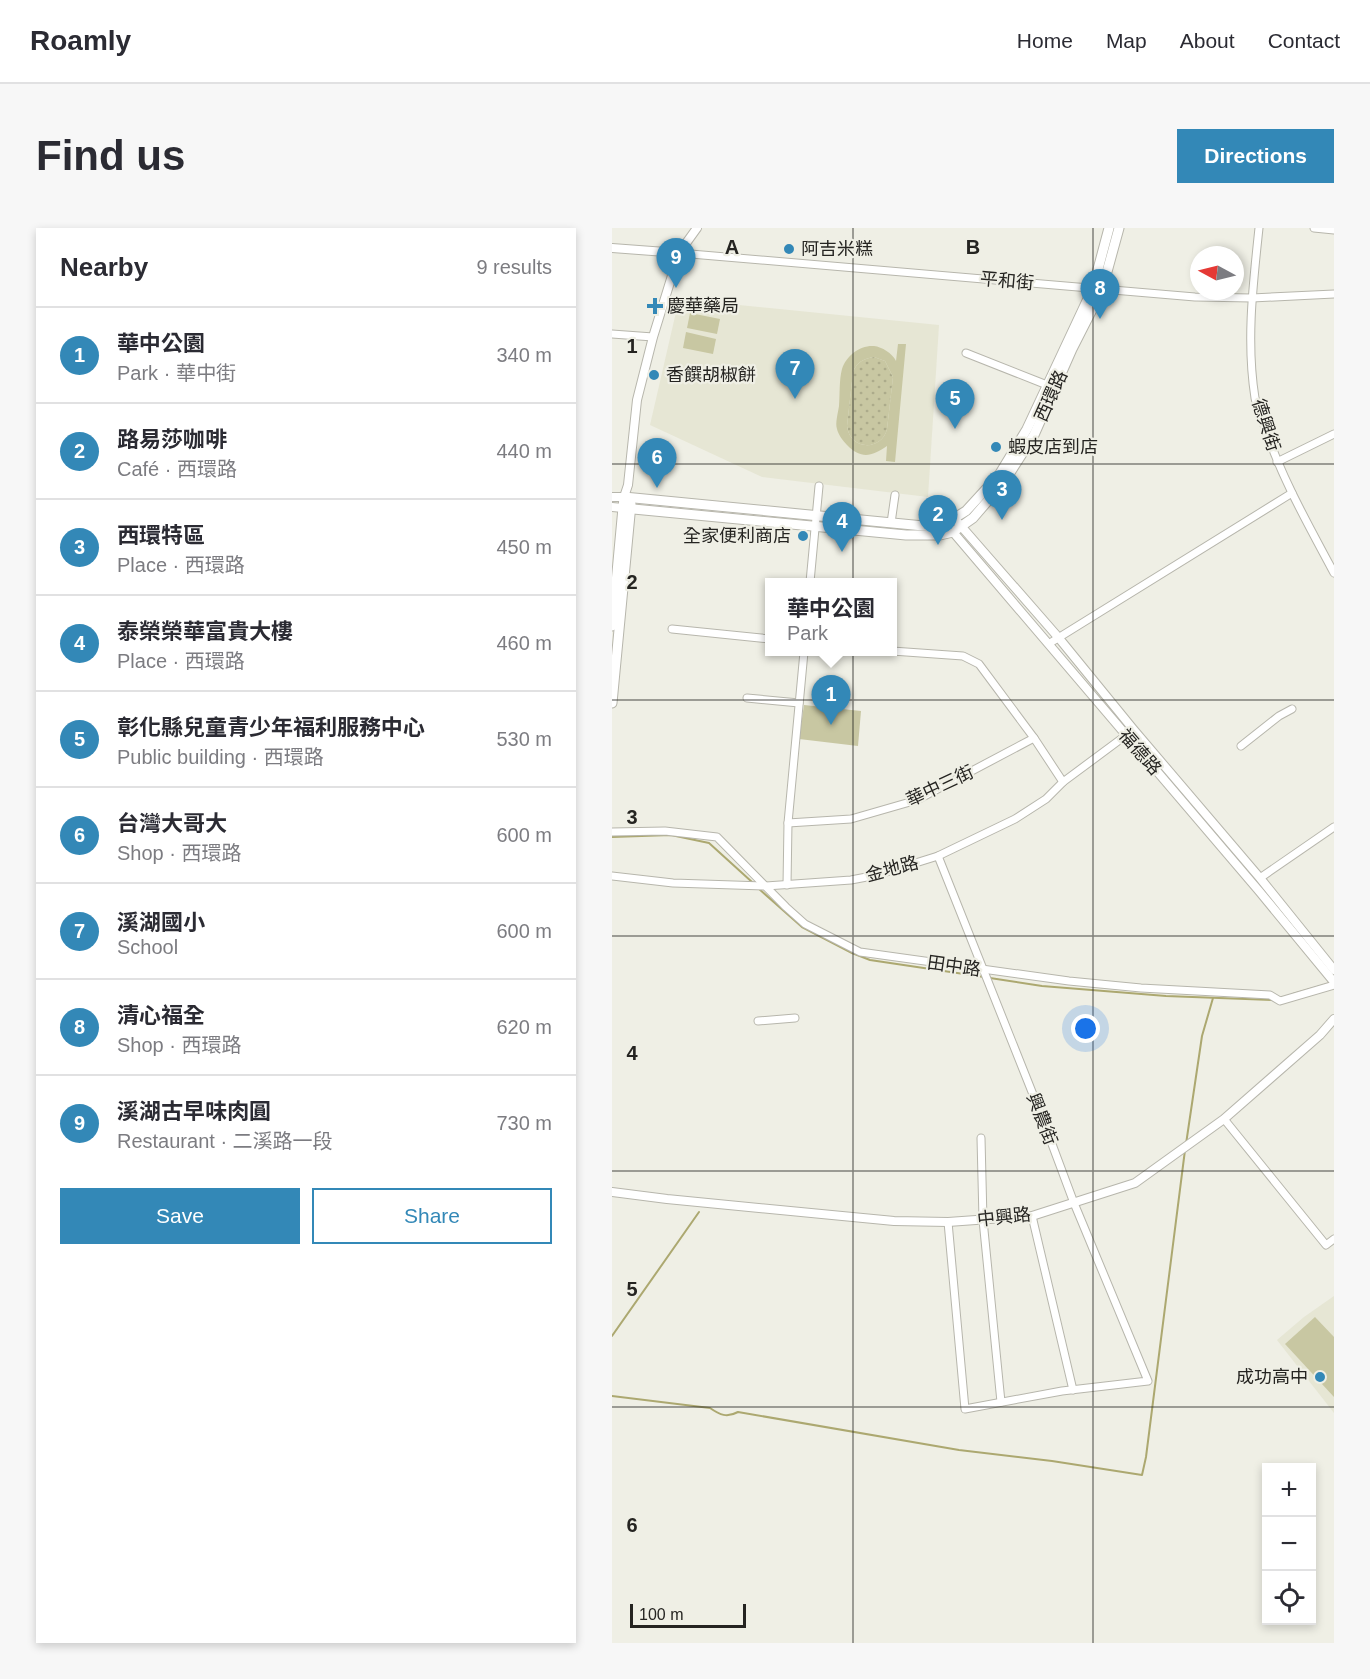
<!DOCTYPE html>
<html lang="en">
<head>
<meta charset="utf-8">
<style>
	:root { --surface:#fff; --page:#f7f7f7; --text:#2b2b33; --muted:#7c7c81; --line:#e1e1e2; --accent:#3388b7 }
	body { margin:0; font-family:Arial,"Noto Sans TC",sans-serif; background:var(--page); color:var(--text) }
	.controls { position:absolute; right:18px; bottom:18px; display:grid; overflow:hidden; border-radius:0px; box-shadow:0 3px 9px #0003 }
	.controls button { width:54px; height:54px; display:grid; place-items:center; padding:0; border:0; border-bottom:2px solid var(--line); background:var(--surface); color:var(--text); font:30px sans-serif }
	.compass { position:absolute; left:578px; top:18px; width:54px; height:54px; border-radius:50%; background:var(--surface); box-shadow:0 3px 9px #0003; rotate:277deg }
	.scale { position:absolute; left:18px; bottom:15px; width:116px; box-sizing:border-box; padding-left:6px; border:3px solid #252421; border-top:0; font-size:16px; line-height:21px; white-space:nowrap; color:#252421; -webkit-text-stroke:4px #efefe5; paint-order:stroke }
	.you { position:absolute; left:474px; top:801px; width:21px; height:21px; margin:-15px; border:4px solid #fff; border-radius:50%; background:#1a73e8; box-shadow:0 0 0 9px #1a73e833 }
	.badge { display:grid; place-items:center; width:39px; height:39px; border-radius:50%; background:var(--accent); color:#fff; font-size:20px; font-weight:700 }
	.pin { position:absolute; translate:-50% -50px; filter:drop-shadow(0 2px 3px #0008) }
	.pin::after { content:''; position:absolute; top:32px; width:21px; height:18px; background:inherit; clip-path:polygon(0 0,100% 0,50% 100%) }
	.popup { position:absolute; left:153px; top:350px; width:132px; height:78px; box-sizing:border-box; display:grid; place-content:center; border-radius:0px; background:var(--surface); filter:drop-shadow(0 2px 4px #0005); font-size:20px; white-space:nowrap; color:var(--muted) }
	.popup b { font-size:22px; color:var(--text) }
	.popup::after { content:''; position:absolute; left:50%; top:100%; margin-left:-12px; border:12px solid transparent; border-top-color:var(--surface) }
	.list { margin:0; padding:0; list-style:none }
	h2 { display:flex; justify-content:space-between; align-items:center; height:78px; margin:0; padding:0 24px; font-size:26px }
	h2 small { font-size:20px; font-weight:400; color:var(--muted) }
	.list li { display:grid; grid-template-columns:39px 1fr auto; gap:18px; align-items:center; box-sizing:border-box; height:96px; padding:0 24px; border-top:2px solid var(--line) }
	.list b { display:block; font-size:22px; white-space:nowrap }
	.list p { margin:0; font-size:20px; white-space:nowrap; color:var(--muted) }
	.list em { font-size:20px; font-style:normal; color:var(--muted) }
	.actions { display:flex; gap:12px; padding:18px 24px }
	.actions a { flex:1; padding:14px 0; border:2px solid var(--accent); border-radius:0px; text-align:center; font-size:21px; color:var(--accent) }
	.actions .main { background:var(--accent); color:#fff }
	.icon { flex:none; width:33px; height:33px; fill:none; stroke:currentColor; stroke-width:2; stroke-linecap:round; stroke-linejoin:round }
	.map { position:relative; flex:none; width:722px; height:1415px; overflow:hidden; border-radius:0px }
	header { display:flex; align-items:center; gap:36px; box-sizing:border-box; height:84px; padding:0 30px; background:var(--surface); border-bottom:2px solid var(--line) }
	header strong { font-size:28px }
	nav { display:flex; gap:33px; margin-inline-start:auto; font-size:21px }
	.intro { display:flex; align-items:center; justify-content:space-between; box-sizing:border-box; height:144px; padding:0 36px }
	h1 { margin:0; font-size:42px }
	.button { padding:15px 27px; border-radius:0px; background:var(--accent); color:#fff; font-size:21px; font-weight:700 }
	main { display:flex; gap:36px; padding:0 36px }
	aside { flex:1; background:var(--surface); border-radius:0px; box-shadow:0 3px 9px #0003 }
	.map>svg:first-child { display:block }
	.built { fill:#e6e6d4 }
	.grass { fill:url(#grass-dots) }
	.park { fill:#c8c7a2; fill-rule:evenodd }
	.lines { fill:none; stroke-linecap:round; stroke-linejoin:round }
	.stream { stroke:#aca870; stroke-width:2 }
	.minor-casing { stroke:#b7b6ac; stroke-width:9 }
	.tertiary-casing { stroke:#b7b6ac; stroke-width:10 }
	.secondary-casing { stroke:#b7b6ac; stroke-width:11 }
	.minor { stroke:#fff; stroke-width:7 }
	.tertiary { stroke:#fff; stroke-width:8 }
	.secondary { stroke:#fff; stroke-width:9 }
	.grid { fill:none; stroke:#252421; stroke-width:1.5; stroke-opacity:0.55 }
	.poi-dot { fill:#3388b7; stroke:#efefe5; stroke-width:2 }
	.labels { text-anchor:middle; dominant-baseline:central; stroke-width:4.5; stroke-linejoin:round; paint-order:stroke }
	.poi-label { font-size:18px; fill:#252421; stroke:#efefe5; text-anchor:start }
	.street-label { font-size:18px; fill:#252421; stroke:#efefe5 }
	.grid-label { font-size:20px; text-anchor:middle; font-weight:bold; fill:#252421; stroke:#efefe5; stroke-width:4.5; stroke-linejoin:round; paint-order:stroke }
</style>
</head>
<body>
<header>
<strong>Roamly</strong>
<nav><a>Home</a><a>Map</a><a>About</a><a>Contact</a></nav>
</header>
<div class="intro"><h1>Find us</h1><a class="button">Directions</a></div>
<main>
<aside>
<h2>Nearby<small>9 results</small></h2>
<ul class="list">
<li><span class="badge">1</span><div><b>華中公園</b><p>Park · 華中街</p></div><em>340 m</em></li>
<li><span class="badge">2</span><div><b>路易莎咖啡</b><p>Café · 西環路</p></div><em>440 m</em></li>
<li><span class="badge">3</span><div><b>西環特區</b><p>Place · 西環路</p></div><em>450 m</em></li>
<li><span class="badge">4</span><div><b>泰榮榮華富貴大樓</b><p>Place · 西環路</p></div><em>460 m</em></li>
<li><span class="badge">5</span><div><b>彰化縣兒童青少年福利服務中心</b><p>Public building · 西環路</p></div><em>530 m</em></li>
<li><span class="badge">6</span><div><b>台灣大哥大</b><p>Shop · 西環路</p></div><em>600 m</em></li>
<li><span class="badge">7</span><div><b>溪湖國小</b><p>School</p></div><em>600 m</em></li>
<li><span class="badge">8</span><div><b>清心福全</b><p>Shop · 西環路</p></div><em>620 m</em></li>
<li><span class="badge">9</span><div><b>溪湖古早味肉圓</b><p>Restaurant · 二溪路一段</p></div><em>730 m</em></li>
</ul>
<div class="actions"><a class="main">Save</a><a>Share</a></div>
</aside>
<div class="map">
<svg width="722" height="1415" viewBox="0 0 722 1415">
	<defs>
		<pattern id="grass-dots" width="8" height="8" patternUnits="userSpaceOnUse" patternTransform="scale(1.5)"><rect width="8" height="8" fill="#c8c7a2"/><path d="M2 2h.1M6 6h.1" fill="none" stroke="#acab8b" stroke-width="1.8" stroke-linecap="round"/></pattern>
	</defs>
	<rect width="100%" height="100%" fill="#efefe5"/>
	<g class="built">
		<path d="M67,71L327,97L316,269L150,249L38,197Z"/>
		<path d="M722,1068V1185L665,1112L692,1089Z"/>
	</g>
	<path class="grass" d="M262,129L273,133L281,149L275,201C270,223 238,223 235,198L241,144C245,134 251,131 262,129Z"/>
	<g class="park">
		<path d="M78,85L108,91L105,106L75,100Z"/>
		<path d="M74,104L104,111L101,126L71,120Z"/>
		<path d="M286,116H294L283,234L274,233L275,218C259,229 249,231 235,217C231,213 226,206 225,201C223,195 226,185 227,178C228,166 227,152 230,141C234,128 248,117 262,118C270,119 280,125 284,133ZM262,129L273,133L281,149L275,201C270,223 238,223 235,198L241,144C245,134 251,131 262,129Z"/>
		<path d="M192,477L249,483L246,518L187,511Z"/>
		<path d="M703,1089L722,1109V1169L673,1116Z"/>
	</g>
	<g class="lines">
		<g class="stream">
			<path d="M0,609L59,607L97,615L140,654"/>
			<path d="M146,660L190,699L240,725L258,732L372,749"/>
			<path d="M378,750L430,758L554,768L662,772"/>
			<path d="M681,766L719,755"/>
			<path d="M574,916L590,808L601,770"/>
			<path d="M0,1108L87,984"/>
			<path d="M0,1168L98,1180C108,1187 115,1190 126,1184L347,1222L440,1233L530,1247L534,1229L573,922"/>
		</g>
		<defs>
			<g id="minor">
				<path d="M647,0C641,57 634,113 643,170C645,180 650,190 653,200C670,251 697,298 722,345"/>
				<path d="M702,0L722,2"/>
				<path d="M67,25L583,69L640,70L722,66"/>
				<path d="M0,106L41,109"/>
				<path d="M354,125L435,157"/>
				<path d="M665,234L722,206"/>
				<path d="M279,295L283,267"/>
				<path d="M198,354L207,258"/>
				<path d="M60,401L158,411"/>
				<path d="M438,415L680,265"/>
				<path d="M280,423L351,428L367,436L422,510"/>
				<path d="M135,470L187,475"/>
				<path d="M629,518L667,488L680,481"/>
				<path d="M176,595L239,591L305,572L422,510L451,554"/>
				<path d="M0,604L53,603L105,609L174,679L193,696L248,724L457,753L529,760L658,767L668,773L722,757"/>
				<path d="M326,628L428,884L462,975L536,1153L450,1163L353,1181L336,994"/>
				<path d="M0,648L61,655L154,658L239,652L265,647L326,628L403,591L434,571L451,554L517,505"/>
				<path d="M648,650L722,599"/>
				<path d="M175,657L176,595L192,424"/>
				<path d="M146,793L183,790"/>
				<path d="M612,891L714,1017L722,1011"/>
				<path d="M369,910L371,992L389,1174"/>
				<path d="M420,988L461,1162"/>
			</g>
			<g id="tertiary">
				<path d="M0,20L67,25"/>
				<path d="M0,269H12L16,257L25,172L41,109L67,25L85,0"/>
				<path d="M0,279L11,280"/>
				<path d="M342,290L446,409L521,501L648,650L722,742"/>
				<path d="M333,296L341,304L647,663L722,754"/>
				<path d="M0,964L55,971L282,993L336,994L420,988L523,955L612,891L708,807L722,791"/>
			</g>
			<g id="secondary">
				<path d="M11,280L294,307H328L341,304L361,290L392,254L422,207L460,121L490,62L507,0"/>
				<path d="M0,398L12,269L322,299L333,296L354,283L387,247L415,201L481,60L497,0"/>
				<path d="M0,475L19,276"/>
			</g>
		</defs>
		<use href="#minor" class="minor-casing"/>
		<use href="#tertiary" class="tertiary-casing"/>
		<use href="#secondary" class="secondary-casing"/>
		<use href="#minor" class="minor"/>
		<use href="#tertiary" class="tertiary"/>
		<use href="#secondary" class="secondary"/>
	</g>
	<path class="grid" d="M241,0V1415M481,0V1415M0,236H722M0,472H722M0,708H722M0,943H722M0,1179H722"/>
	<g class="poi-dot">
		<circle cx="177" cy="21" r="6"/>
		<path d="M40 69h6v6h6v6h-6v6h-6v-6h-6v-6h6z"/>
		<circle cx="42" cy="147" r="6"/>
		<circle cx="384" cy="219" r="6"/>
		<circle cx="191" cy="308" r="6"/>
		<circle cx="708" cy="1149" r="6"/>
	</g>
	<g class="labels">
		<g class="poi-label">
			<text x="189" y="21">阿吉米糕</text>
			<text x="55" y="78">慶華藥局</text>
			<text x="54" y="147">香饌胡椒餅</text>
			<text x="396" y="219">蝦皮店到店</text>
			<text x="179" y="308" text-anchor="end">全家便利商店</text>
			<text x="696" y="1149" text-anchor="end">成功高中</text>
		</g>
		<g class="street-label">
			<text transform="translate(395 53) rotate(5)">平和街</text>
			<text transform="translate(439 168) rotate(-66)">西環路</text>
			<text transform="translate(654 197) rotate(72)">德興街</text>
			<text transform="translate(528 524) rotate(49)">福德路</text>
			<text transform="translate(328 558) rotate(-25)">華中三街</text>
			<text transform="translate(280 641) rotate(-15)">金地路</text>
			<text transform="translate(342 738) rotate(8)">田中路</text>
			<text transform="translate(430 891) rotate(69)">興農街</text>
			<text transform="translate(392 989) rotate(-6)">中興路</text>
		</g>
	</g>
	<g class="grid-label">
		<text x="120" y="26">A</text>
		<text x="361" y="26">B</text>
		<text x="20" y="125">1</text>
		<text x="20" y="361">2</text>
		<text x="20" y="596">3</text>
		<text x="20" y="832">4</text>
		<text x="20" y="1068">5</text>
		<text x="20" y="1304">6</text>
	</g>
</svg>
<div class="controls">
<button>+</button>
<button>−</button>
<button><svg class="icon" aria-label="locate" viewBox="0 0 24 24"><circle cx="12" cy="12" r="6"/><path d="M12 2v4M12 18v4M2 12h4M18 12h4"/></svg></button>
</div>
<svg class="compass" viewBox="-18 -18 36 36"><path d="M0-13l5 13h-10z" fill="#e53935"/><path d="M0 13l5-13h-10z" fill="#7c7c81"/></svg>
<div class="scale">100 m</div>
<div class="you"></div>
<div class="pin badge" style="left:219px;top:497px">1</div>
<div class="popup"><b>華中公園</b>Park</div>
<div class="pin badge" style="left:326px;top:317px">2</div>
<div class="pin badge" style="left:390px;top:292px">3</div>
<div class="pin badge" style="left:230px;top:324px">4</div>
<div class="pin badge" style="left:343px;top:201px">5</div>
<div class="pin badge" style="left:45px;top:260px">6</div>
<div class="pin badge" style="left:183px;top:171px">7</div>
<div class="pin badge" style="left:488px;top:91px">8</div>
<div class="pin badge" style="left:64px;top:60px">9</div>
</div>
</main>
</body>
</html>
